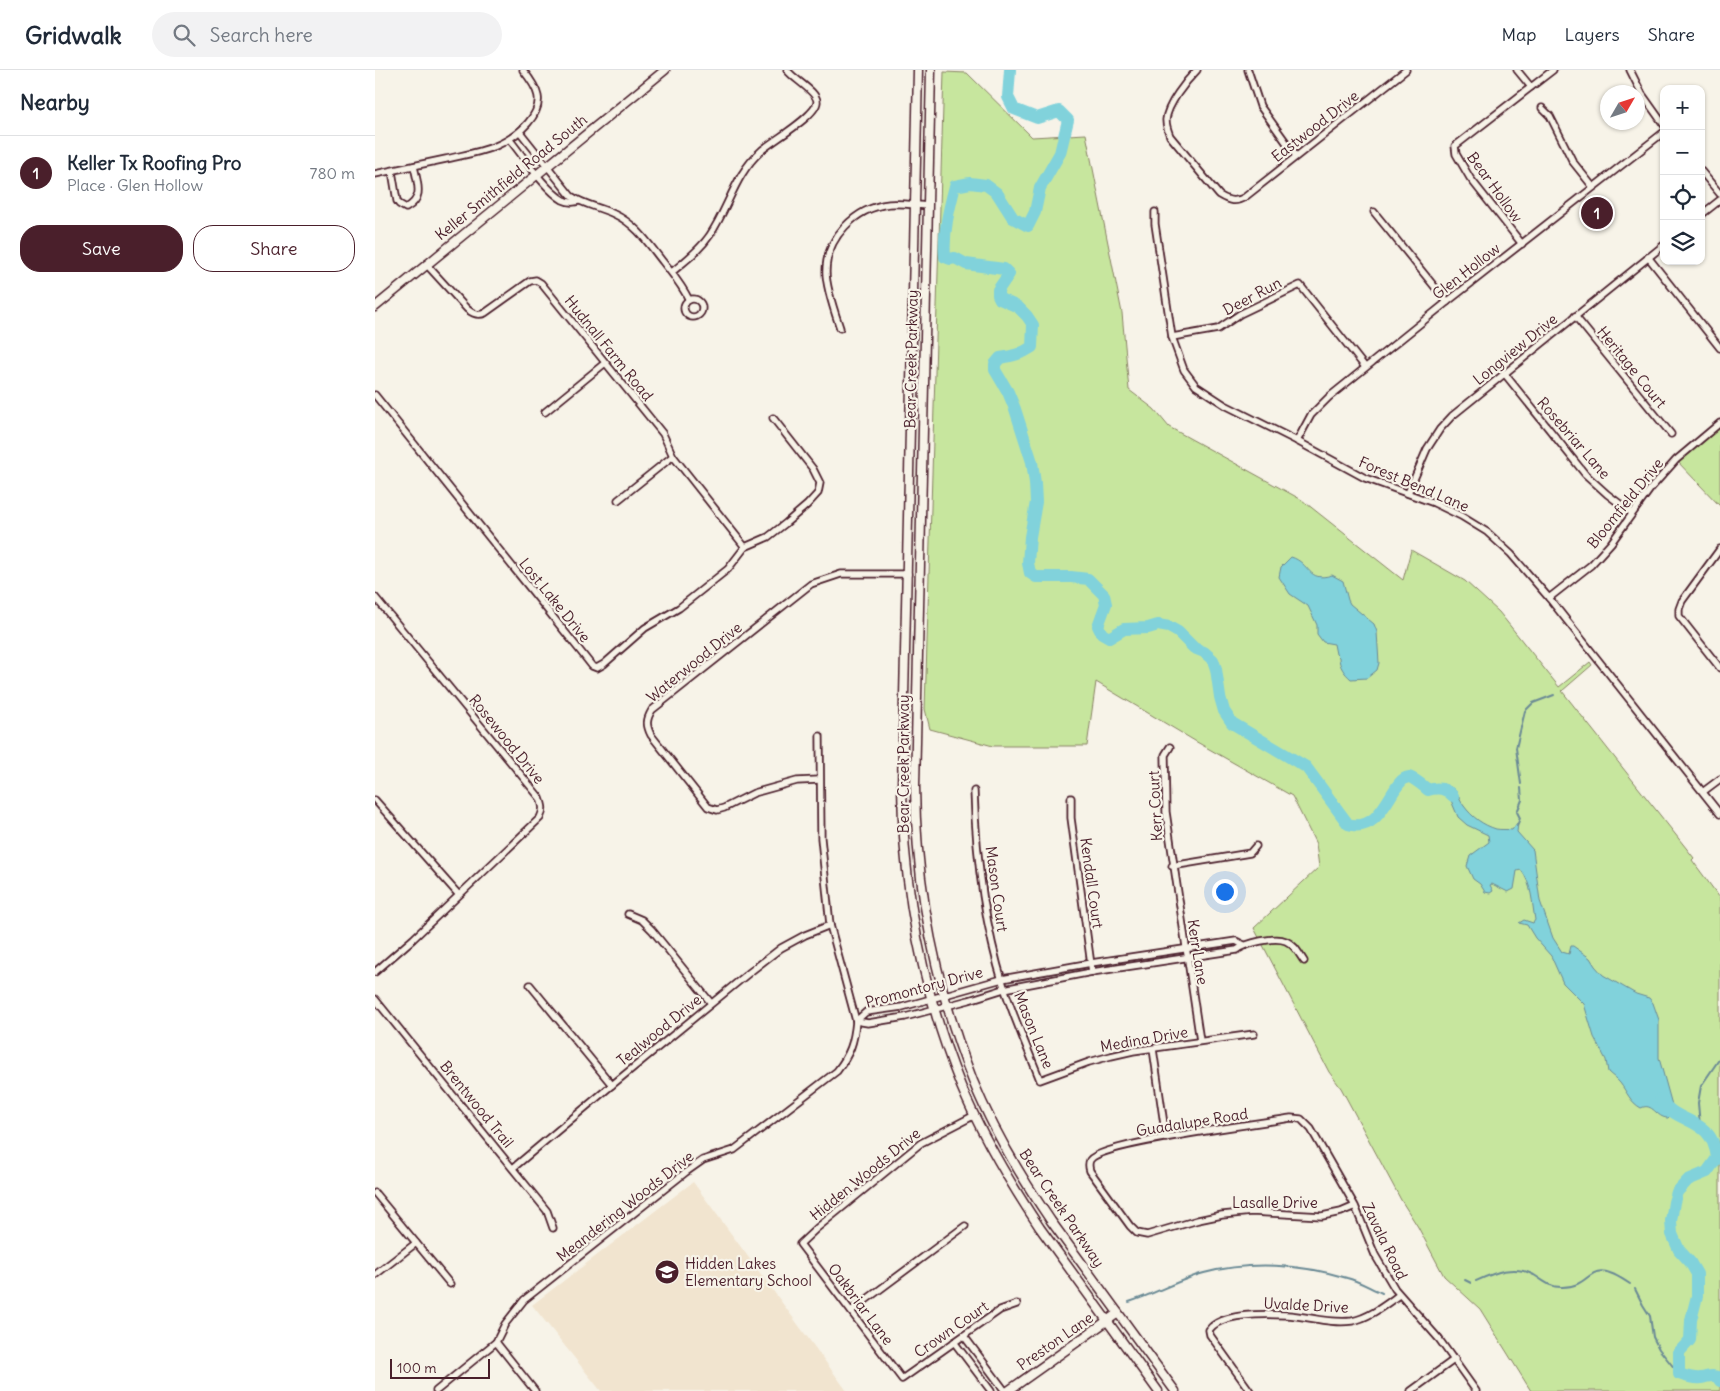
<!DOCTYPE html>
<html lang="en">
<head>
<meta charset="utf-8">
<style>
	:root { --surface:#fff; --page:#f2f2f3; --text:#1f2937; --muted:#747a83; --line:#e0e1e3; --accent:#4a1f2b }
	body { margin:0; font-family:Delius,sans-serif; background:var(--page); color:var(--text) }
	.controls { position:absolute; right:15px; top:15px; display:grid; overflow:hidden; border-radius:10px; box-shadow:0 1px 4px #0004 }
	.controls button { width:45px; height:45px; display:grid; place-items:center; padding:0; border:0; border-bottom:1px solid var(--line); background:var(--surface); color:var(--text); font:25px sans-serif }
	.compass { position:absolute; left:1225px; top:15px; width:45px; height:45px; border-radius:50%; background:var(--surface); box-shadow:0 1px 4px #0004; rotate:51deg }
	.scale { position:absolute; left:15px; bottom:12px; width:100px; box-sizing:border-box; padding-left:5px; border:2px solid #4a1f2b; border-top:0; font-size:14px; line-height:18px; white-space:nowrap; color:#4a1f2b; -webkit-text-stroke:4px #f7f3e8; paint-order:stroke }
	.you { position:absolute; left:849px; top:821px; width:18px; height:18px; margin:-12px; border:4px solid #fff; border-radius:50%; background:#1a73e8; box-shadow:0 0 0 8px #1a73e833 }
	.badge { display:grid; place-items:center; width:32px; height:32px; border-radius:50%; background:var(--accent); color:#fff; font-size:16px; font-weight:700 }
	.pin { position:absolute; translate:-50% -50%; border:2px solid #fff; box-shadow:0 1px 5px #0006 }
	.list { margin:0; padding:0; list-style:none }
	h2 { display:flex; justify-content:space-between; align-items:center; height:65px; margin:0; padding:0 20px; font-size:21px }
	h2 small { font-size:16px; font-weight:400; color:var(--muted) }
	.list li { display:grid; grid-template-columns:32px 1fr auto; gap:15px; align-items:center; box-sizing:border-box; height:75px; padding:0 20px; border-top:1px solid var(--line) }
	.list b { display:block; font-size:19px; white-space:nowrap }
	.list p { margin:0; font-size:16px; white-space:nowrap; color:var(--muted) }
	.list em { font-size:16px; font-style:normal; color:var(--muted) }
	.actions { display:flex; gap:10px; padding:15px 20px }
	.actions a { flex:1; padding:11px 0; border:1px solid var(--accent); border-radius:20px; text-align:center; font-size:18px; color:var(--accent) }
	.actions .main { background:var(--accent); color:#fff }
	.icon { flex:none; width:28px; height:28px; fill:none; stroke:currentColor; stroke-width:2; stroke-linecap:round; stroke-linejoin:round }
	.map { position:relative; flex:none; width:1345px; height:1321px; overflow:hidden }
	header { display:flex; align-items:center; gap:30px; box-sizing:border-box; height:70px; padding:0 25px; background:var(--surface); border-bottom:1px solid var(--line) }
	header strong { font-size:24px }
	nav { display:flex; gap:28px; margin-inline-start:auto; font-size:18px }
	.search { width:350px; height:45px; background:var(--page); display:flex; align-items:center; gap:12px; box-sizing:border-box; padding:0 18px; border-radius:28px; color:var(--muted); font-size:19px }
	main { display:flex }
	aside { flex:1; background:var(--surface) }
	.map>svg:first-child { display:block }
	.built { fill:#f1e4cf }
	.green { fill:#c7e69e; stroke:#888264 }
	.water { fill:#81d2db; stroke:#6b8a95 }
	.lines { fill:none; stroke-linecap:round; stroke-linejoin:round }
	.stream { stroke:#6b8a95; stroke-width:2 }
	.river { stroke:#81d2db; stroke-width:12 }
	.street-casing { stroke:#4a1f2b; stroke-width:9 }
	.secondary-casing { stroke:#4a1f2b; stroke-width:11 }
	.street { stroke:#f7f3e8; stroke-width:5.5 }
	.secondary { stroke:#f7f3e8; stroke-width:8 }
	.labels { text-anchor:middle; dominant-baseline:central; stroke-width:4.5; stroke-linejoin:round; paint-order:stroke }
	.street-label { font-size:15px; fill:#4a1f2b; stroke:#f7f3e8 }
	.poi-label { font-size:15px; fill:#4a1f2b; stroke:#f7f3e8; text-anchor:start }
</style>
</head>
<body>
<header>
<strong>Gridwalk</strong>
<div class="search"><svg class="icon" aria-label="search" viewBox="0 0 24 24"><circle cx="10" cy="10" r="6"/><path d="M15 15l6 6"/></svg>Search here</div>
<nav><a>Map</a><a>Layers</a><a>Share</a></nav>
</header>
<main>
<aside>
<h2>Nearby<small></small></h2>
<ul class="list">
<li><span class="badge">1</span><div><b>Keller Tx Roofing Pro</b><p>Place · Glen Hollow</p></div><em>780 m</em></li>
</ul>
<div class="actions"><a class="main">Save</a><a>Share</a></div>
</aside>
<div class="map">
<svg width="1345" height="1321" viewBox="0 0 1345 1321">
	<rect width="100%" height="100%" fill="#f7f3e8"/>
	<filter id="ink" filterUnits="userSpaceOnUse"><feTurbulence type="fractalNoise" baseFrequency=".02" numOctaves="2"/><feDisplacementMap in="SourceGraphic" scale="10" xChannelSelector="R" yChannelSelector="G"/><feConvolveMatrix kernelMatrix="1 2 1 2 8 2 1 2 1" color-interpolation-filters="sRGB"/></filter>
	<g filter="url(#ink)">
		<path class="built" d="M318,1112L472,1321H226L157,1235Z"/>
		<g class="green">
			<path d="M569,2L592,3L657,67L711,64L747,243L754,320L779,339L794,357L927,430L1028,510L1036,480L1090,511L1124,542L1184,617L1215,592L1217,595L1187,621L1319,788L1317,790L1345,828V1321H1156L1105,1239L1069,1206L1043,1157L1026,1130L966,1018L954,1002L879,858L944,797L941,774L917,726L820,671L721,612L712,676H618L555,659L550,639Z"/>
			<path d="M1345,353V436L1301,390Z"/>
		</g>
		<g class="water">
			<path d="M916,487C936,493 932,513 957,505L968,511L973,530L975,534L999,554L1002,562L1004,593L1002,600L992,608L976,609C969,603 964,596 964,587L961,584L959,574L948,572L942,564V555L933,536L915,524L904,507L906,497Z"/>
			<path d="M1068,714C1086,720 1080,724 1089,736C1097,747 1108,755 1121,759C1126,760 1132,759 1137,760L1142,753L1143,754L1142,762L1158,780L1165,831L1178,868L1187,882L1194,884L1196,876H1198L1215,888L1220,896L1228,905L1261,924L1274,928L1278,933L1284,950V988L1297,1035L1295,1046L1293,1048C1281,1048 1278,1032 1266,1038C1255,1032 1252,1022 1245,1013C1242,1009 1237,1006 1233,1002L1231,990L1219,967L1209,934L1188,913L1176,886L1160,868L1152,855L1144,853L1149,850L1158,853L1160,850C1157,833 1157,814 1146,800L1142,801L1139,819L1133,822L1117,814L1115,815L1118,821L1115,823L1110,822L1105,814L1098,809L1092,796L1095,786L1114,772L1113,765L1092,755L1083,747L1075,728L1067,723L1065,718Z"/>
		</g>
		<g class="lines">
			<g class="stream">
				<path d="M1146,714L1141,678L1150,641L1158,633L1179,625"/>
				<path d="M1142,756L1145,748L1142,742L1147,730L1146,718"/>
				<path d="M1325,1056L1323,1033L1326,1016L1345,988"/>
				<path d="M1090,1210L1096,1213"/>
				<path d="M1101,1211C1119,1203 1139,1194 1159,1205C1169,1211 1174,1217 1186,1217C1221,1218 1210,1183 1255,1214"/>
				<path d="M1260,1219L1268,1235L1275,1246L1278,1267L1284,1279L1304,1304"/>
				<path d="M754,1232C780,1224 803,1210 829,1203C875,1191 926,1194 972,1208C984,1211 995,1218 1007,1223"/>
			</g>
			<g class="river">
				<path d="M635,0L633,27L639,39L662,48L684,41L693,50L685,83L665,118L660,142L653,156L638,148L622,123L611,115L595,113L580,116C574,139 568,162 570,187L575,189L580,188L591,194L629,199L634,204L623,220V225L625,229L643,237L652,246L658,255L657,277C647,284 637,286 625,288L620,294V300L633,322L640,339L657,392L660,413L661,432L655,467L653,493L655,503L661,507H696L713,509L729,525L731,534L723,556L727,564L734,568L749,559L773,558L783,555L794,557L803,562L819,578L829,582L838,590L841,599L845,627L849,641L857,653L931,697L973,754C1009,765 1016,708 1034,707C1037,707 1050,717 1053,720C1063,717 1071,718 1078,726"/>
				<path d="M1285,1029C1302,1056 1337,1045 1342,1088L1332,1102L1313,1110L1302,1122L1299,1132L1296,1151L1297,1164L1304,1180L1315,1192L1322,1204V1226L1316,1250L1315,1270L1304,1282V1304C1311,1306 1318,1309 1326,1308C1333,1307 1336,1304 1343,1307L1345,1311"/>
			</g>
			<defs>
				<g id="street">
					<path d="M822,0C811,11 792,35 791,50C791,56 793,61 795,66L844,125C854,131 860,133 870,127L1031,0"/>
					<path d="M873,0L885,36L921,86"/>
					<path d="M1142,0L1156,17"/>
					<path d="M1255,0L1267,24L1289,55"/>
					<path d="M1167,38L1175,46L1198,92L1218,117"/>
					<path d="M145,62L196,126C209,135 225,137 239,144C261,154 273,173 288,192C298,205 307,215 314,230"/>
					<path d="M135,70C148,86 170,120 188,130C194,133 198,133 204,131"/>
					<path d="M17,101L22,131L24,134L31,138C50,128 42,113 39,96"/>
					<path d="M1326,101L1345,124"/>
					<path d="M0,104C24,99 47,94 71,89C102,82 130,79 153,53C171,32 163,19 148,0"/>
					<path d="M780,142V154L797,267L809,300L821,316L850,335L922,371L990,408L1059,433L1086,446L1112,462L1136,484L1174,528L1345,744"/>
					<path d="M999,142L1072,232"/>
					<path d="M1326,145L1345,130"/>
					<path d="M1147,174L1095,108L1081,84L1080,76L1178,0"/>
					<path d="M1273,187L1345,278"/>
					<path d="M51,194L92,239C98,244 103,246 110,243L155,211L161,210L166,213L288,364L298,386L370,477"/>
					<path d="M297,202C310,191 325,180 335,165C354,137 360,104 386,81C397,71 441,46 442,32C443,22 418,9 412,0"/>
					<circle cx="318" cy="238" r="9"/>
					<path d="M1200,246L1296,364"/>
					<path d="M465,258C460,243 451,218 451,202C451,168 480,138 514,134C526,133 539,135 552,136"/>
					<path d="M797,267L843,259L865,244L925,215L990,297"/>
					<path d="M1129,303L1210,404L1232,424L1257,443"/>
					<path d="M0,325L206,582L217,596L222,598L229,594L270,558L304,538L353,499L370,477L393,467L411,453L432,435L443,423L445,413L438,399L398,348"/>
					<path d="M170,342L230,293"/>
					<path d="M922,371L936,345L954,327L1072,232L1289,62"/>
					<path d="M1033,423L1052,379L1065,359L1077,346L1289,175"/>
					<path d="M243,430L298,386"/>
					<path d="M1345,479L1307,531L1304,539V546L1345,598"/>
					<path d="M0,527L165,728C168,736 169,740 165,748L38,869L0,902"/>
					<path d="M1174,528L1216,495L1236,473L1276,418L1301,390L1345,353"/>
					<path d="M795,677L790,685L791,742L825,971"/>
					<path d="M444,710L422,711L379,723L349,738L342,740L333,737L276,665C271,655 271,650 277,640L436,514L466,504H533"/>
					<path d="M599,721C601,787 609,854 629,917C639,949 653,979 665,1010L714,992L736,986L758,981L879,964"/>
					<path d="M1329,721L1345,709"/>
					<path d="M696,728V748L717,902"/>
					<path d="M0,730L83,824"/>
					<path d="M797,796L875,783L881,776"/>
					<path d="M253,844L267,850L277,860L336,933"/>
					<path d="M155,915L237,1015"/>
					<path d="M0,929L172,1141L178,1158"/>
					<path d="M481,951L493,953L530,947L594,930L629,919L717,902L862,880C871,873 900,866 911,871C920,875 924,884 929,891"/>
					<path d="M481,951L491,942L527,937L627,909L716,893L861,871L869,875"/>
					<path d="M778,979L791,1068"/>
					<path d="M600,1045L546,1073L442,1158L425,1174L527,1309L625,1240L642,1234"/>
					<path d="M138,1098L237,1015L375,902L406,878L430,865L455,855"/>
					<path d="M0,1123L75,1214"/>
					<path d="M980,1136L966,1142L947,1146L877,1142L847,1145L823,1150L772,1165L762,1163L755,1156L715,1101C714,1098 713,1094 715,1090C725,1073 887,1053 916,1048L926,1049L936,1059L980,1136L1000,1185L1020,1219L1064,1269L1101,1321"/>
					<path d="M0,1205L41,1173"/>
					<path d="M476,1241L590,1156"/>
					<path d="M589,1266L630,1321"/>
					<path d="M121,1272L160,1321"/>
					<path d="M579,1272L616,1321"/>
					<path d="M61,1321L121,1272L130,1254L149,1230L311,1102L328,1090L359,1080L462,1001C475,984 479,973 481,951L455,855L446,768L445,666"/>
					<path d="M875,1321L835,1265L834,1260C846,1242 892,1244 911,1245C933,1246 954,1254 977,1251C994,1248 1010,1235 1024,1225"/>
					<path d="M1036,1321L1080,1289"/>
				</g>
				<g id="secondary">
					<path d="M543,0L527,717C528,819 548,922 586,1016C607,1066 635,1113 665,1158L783,1321"/>
					<path d="M556,0L540,717C541,817 561,918 598,1011C618,1060 646,1107 676,1151L800,1321"/>
					<path d="M0,237L290,0"/>
					<path d="M633,1321L743,1243"/>
				</g>
			</defs>
			<use href="#street" class="street-casing"/>
			<use href="#secondary" class="secondary-casing"/>
			<use href="#street" class="street"/>
			<use href="#secondary" class="secondary"/>
		</g>
	</g>
	<defs>
		<symbol id="school-disc" viewBox="-11 -11 22 22"><circle r="9.5" fill="#4a1f2b" stroke="#f7f3e8"/><path d="M0-5L7-2L0 1L-7-2ZM-4 1L0 2.5L4 1V4Q0 6-4 4Z" fill="#fff"/></symbol>
	</defs>
	<g fill-rule="evenodd">
		<use href="#school-disc" x="278" y="1188" width="28" height="28"/>
	</g>
	<g class="labels">
		<g class="street-label">
			<text transform="translate(940 56) rotate(-38)">Eastwood Drive</text>
			<text transform="translate(136 107) rotate(-39)">Keller Smithfield Road South</text>
			<text transform="translate(1120 117) rotate(54)">Bear Hollow</text>
			<text transform="translate(1091 201) rotate(-38)">Glen Hollow</text>
			<text transform="translate(877 226) rotate(-28)">Deer Run</text>
			<text transform="translate(234 278) rotate(51)">Hudnall Farm Road</text>
			<text transform="translate(1140 279) rotate(-39)">Longview Drive</text>
			<text transform="translate(536 289) rotate(-89)">Bear Creek Parkway</text>
			<text transform="translate(1257 297) rotate(51)">Heritage Court</text>
			<text transform="translate(1199 368) rotate(49)">Rosebriar Lane</text>
			<text transform="translate(1039 414) rotate(23)">Forest Bend Lane</text>
			<text transform="translate(1250 433) rotate(-51)">Bloomfield Drive</text>
			<text transform="translate(180 530) rotate(51)">Lost Lake Drive</text>
			<text transform="translate(319 592) rotate(-39)">Waterwood Drive</text>
			<text transform="translate(132 669) rotate(51)">Rosewood Drive</text>
			<text transform="translate(528 694) rotate(-90)">Bear Creek Parkway</text>
			<text transform="translate(780 736) rotate(-93)">Kerr Court</text>
			<text transform="translate(717 813) rotate(82)">Kendall Court</text>
			<text transform="translate(622 819) rotate(82)">Mason Court</text>
			<text transform="translate(823 882) rotate(81)">Kerr Lane</text>
			<text transform="translate(549 917) rotate(-15)">Promontory Drive</text>
			<text transform="translate(284 960) rotate(-39)">Tealwood Drive</text>
			<text transform="translate(659 960) rotate(68)">Mason Lane</text>
			<text transform="translate(769 969) rotate(-10)">Medina Drive</text>
			<text transform="translate(102 1034) rotate(51)">Brentwood Trail</text>
			<text transform="translate(817 1052) rotate(-9)">Guadalupe Road</text>
			<text transform="translate(490 1104) rotate(-39)">Hidden Woods Drive</text>
			<text x="900" y="1132">Lasalle Drive</text>
			<text transform="translate(250 1136) rotate(-38)">Meandering Woods Drive</text>
			<text transform="translate(687 1138) rotate(56)">Bear Creek Parkway</text>
			<text transform="translate(1010 1171) rotate(64)">Zavala Road</text>
			<text transform="translate(486 1234) rotate(53)">Oakbriar Lane</text>
			<text transform="translate(931 1235) rotate(3)">Uvalde Drive</text>
			<text transform="translate(576 1259) rotate(-35)">Crown Court</text>
			<text transform="translate(680 1271) rotate(-35)">Preston Lane</text>
		</g>
		<g class="poi-label">
			<text x="310" y="1193">Hidden Lakes<tspan x="310" dy="17">Elementary School</tspan></text>
		</g>
	</g>
</svg>
<div class="controls">
<button>+</button>
<button>−</button>
<button><svg class="icon" aria-label="locate" viewBox="0 0 24 24"><circle cx="12" cy="12" r="6"/><path d="M12 2v4M12 18v4M2 12h4M18 12h4"/></svg></button>
<button><svg class="icon" aria-label="layers" viewBox="0 0 24 24"><path d="M12 4l9 5-9 5-9-5zM3 14l9 5 9-5"/></svg></button>
</div>
<svg class="compass" viewBox="-18 -18 36 36"><path d="M0-13l5 13h-10z" fill="#e53935"/><path d="M0 13l5-13h-10z" fill="#747a83"/></svg>
<div class="scale">100 m</div>
<div class="you"></div>
<div class="pin badge" style="left:1222px;top:143px">1</div>
</div>
</main>
</body>
</html>
